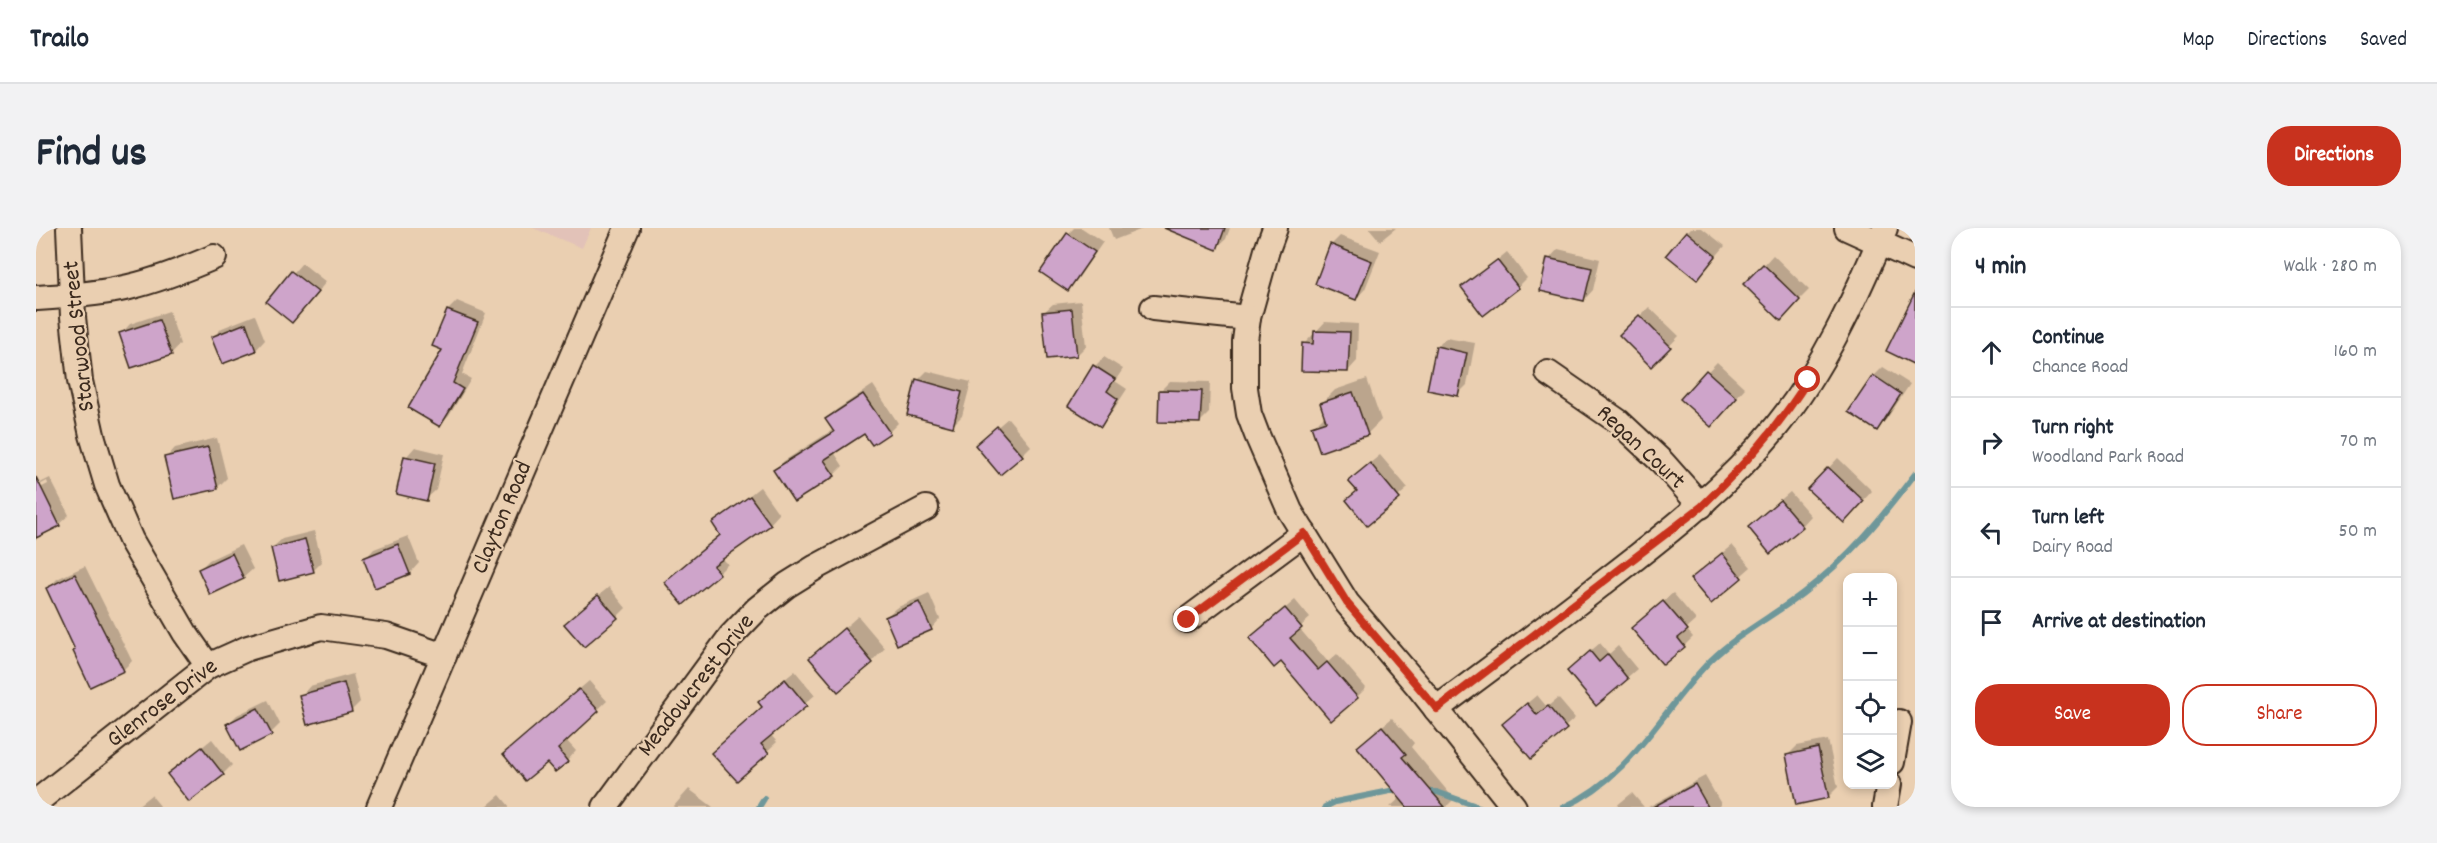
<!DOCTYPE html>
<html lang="en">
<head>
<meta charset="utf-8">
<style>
	:root { --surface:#fff; --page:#f2f2f3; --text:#1f2937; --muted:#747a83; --line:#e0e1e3; --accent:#c8321e }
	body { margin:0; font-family:Dekko,sans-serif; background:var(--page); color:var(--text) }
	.controls { position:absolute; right:18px; bottom:18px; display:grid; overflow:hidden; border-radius:12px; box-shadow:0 3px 9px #0003 }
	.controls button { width:54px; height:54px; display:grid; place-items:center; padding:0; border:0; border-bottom:2px solid var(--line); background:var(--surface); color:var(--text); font:30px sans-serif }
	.stop { position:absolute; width:18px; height:18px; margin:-14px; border:4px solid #c8321e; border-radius:50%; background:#fff }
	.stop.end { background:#c8321e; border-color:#fff; box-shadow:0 2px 6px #0008 }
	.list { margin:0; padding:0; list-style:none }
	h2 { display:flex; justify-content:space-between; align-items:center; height:78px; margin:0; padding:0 24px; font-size:26px }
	h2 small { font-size:20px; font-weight:400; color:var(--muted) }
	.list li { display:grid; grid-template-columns:39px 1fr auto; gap:18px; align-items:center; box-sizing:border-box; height:90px; padding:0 24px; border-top:2px solid var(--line) }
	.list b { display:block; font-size:22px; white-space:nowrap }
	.list p { margin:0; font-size:20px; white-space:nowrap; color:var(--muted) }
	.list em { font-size:20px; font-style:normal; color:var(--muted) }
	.actions { display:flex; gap:12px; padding:18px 24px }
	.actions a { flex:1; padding:14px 0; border:2px solid var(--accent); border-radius:24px; text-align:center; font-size:21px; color:var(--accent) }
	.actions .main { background:var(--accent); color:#fff }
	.icon { flex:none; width:33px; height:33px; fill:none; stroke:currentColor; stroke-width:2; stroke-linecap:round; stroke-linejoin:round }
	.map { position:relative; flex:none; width:1879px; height:579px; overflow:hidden; border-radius:24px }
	header { display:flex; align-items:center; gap:36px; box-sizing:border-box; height:84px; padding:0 30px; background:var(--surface); border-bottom:2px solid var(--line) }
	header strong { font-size:28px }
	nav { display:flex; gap:33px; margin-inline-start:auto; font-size:21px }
	.intro { display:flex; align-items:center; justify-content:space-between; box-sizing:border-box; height:144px; padding:0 36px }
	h1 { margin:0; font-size:42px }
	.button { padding:15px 27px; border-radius:24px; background:var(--accent); color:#fff; font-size:21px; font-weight:700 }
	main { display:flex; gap:36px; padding:0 36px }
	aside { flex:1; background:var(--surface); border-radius:24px; box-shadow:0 3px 9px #0003 }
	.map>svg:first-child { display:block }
	.built { fill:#e2c2b8 }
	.shadow { fill:#0003 }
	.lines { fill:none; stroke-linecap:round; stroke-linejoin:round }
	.stream { stroke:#6e979a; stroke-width:6 }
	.building { fill:#cea4ca; stroke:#3b2a1e; stroke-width:1.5 }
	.minor-casing { stroke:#3b2a1e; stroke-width:28 }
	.minor { stroke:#eacfb1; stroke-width:24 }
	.route { stroke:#c8321e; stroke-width:8 }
	.labels { text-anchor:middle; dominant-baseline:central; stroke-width:4.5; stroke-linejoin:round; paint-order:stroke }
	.street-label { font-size:24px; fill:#3b2a1e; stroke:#eacfb1 }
</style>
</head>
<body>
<header>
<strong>Trailo</strong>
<nav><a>Map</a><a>Directions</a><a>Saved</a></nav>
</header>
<div class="intro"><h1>Find us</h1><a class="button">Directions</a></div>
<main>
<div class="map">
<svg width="1879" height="579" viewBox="0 0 1879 579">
	<rect width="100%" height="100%" fill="#eacfb1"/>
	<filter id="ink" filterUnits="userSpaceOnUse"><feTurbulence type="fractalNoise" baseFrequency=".0167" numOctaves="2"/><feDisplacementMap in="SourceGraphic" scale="12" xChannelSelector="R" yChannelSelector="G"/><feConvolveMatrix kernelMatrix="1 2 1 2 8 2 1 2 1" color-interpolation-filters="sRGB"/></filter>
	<g filter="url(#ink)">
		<path class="built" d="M497,0H555L546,20Z"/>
		<g class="shadow">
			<path d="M1038,0H1046L1067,14L1041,52L1032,61V6Z"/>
			<path d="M1073,0H1109L1078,12Z"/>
			<path d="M1145,0H1194L1190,11L1180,20Z"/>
			<path d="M1333,0H1360L1344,13Z"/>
			<path d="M1655,0H1666L1689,18L1661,50L1651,4Z"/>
			<path d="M1304,8L1344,23L1329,61L1320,71L1295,17Z"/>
			<path d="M1522,21L1564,31L1557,62L1548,72L1513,31Z"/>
			<path d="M1471,24L1491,50L1482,59L1427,60Z"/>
			<path d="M1737,27L1773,62L1745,90L1710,56Z"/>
			<path d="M266,35L290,54L265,84L232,74Z"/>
			<path d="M421,73L450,85L426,146L435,151L413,188L404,197L412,82Z"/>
			<path d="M1045,73L1050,118L1041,127L1007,85L1017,76Z"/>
			<path d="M1613,79L1643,108L1615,137L1585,107Z"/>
			<path d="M133,83L144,116L135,126L85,106L94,96Z"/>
			<path d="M219,87L229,112L220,122L187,134L177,109L186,100Z"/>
			<path d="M1289,94L1322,96L1321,133L1312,143L1268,116Z"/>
			<path d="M1410,110L1439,115L1431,157L1422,166L1401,119Z"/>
			<path d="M1068,129L1087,141L1079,153L1091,161L1074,187L1065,197L1034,177L1059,138Z"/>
			<path d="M1681,134L1709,160L1684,187L1646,170Z"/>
			<path d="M1847,139L1874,156L1850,192L1840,201L1838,148Z"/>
			<path d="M891,143L935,154L926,188L916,198L882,152Z"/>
			<path d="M1331,151L1345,192L1331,206L1277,199L1289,187L1285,176L1299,162Z"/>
			<path d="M1134,153L1174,154L1173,185L1164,194L1125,162Z"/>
			<path d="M837,157L862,195L853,204H828L798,224L807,238L798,247L739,242L748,233L798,201L791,191L800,182Z"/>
			<path d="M972,190L995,218L986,227L951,208Z"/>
			<path d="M181,210L191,250L182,259L130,230L139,220Z"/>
			<path d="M379,219L408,226L400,262L390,271L370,229Z"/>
			<path d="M1344,227L1372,260L1331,296L1322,262L1323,244Z"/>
			<path d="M1802,230L1836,263L1817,284L1773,261Z"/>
			<path d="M14,250L33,287L23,296L0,308V262L12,256L11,253L0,259V257Z"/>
			<path d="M724,259L743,286L734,296L686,330L692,336L683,345H639L686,306L678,295Z"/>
			<path d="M1754,264L1775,288L1766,298L1723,290Z"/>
			<path d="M278,303L286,334L277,343L236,320L246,311Z"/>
			<path d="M372,308L383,335L374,345L340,358L329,331L338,321Z"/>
			<path d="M205,317L217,341L207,350L164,341L173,332Z"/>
			<path d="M1696,317L1715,339L1675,374L1665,342Z"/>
			<path d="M49,338L96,433L87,442L41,421L12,361L21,351Z"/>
			<path d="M573,359L590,380L581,389L540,386Z"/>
			<path d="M893,365L904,391L895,401L850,389L860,380Z"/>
			<path d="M1637,365L1660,392L1650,401L1657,409L1648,418L1606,391Z"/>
			<path d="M1259,372L1274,390L1263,400L1292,434L1301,426L1330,460L1321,469L1246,432L1225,401Z"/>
			<path d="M822,388L849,420L836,434L775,430Z"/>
			<path d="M1564,415L1573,426L1582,418L1601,441L1560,476L1542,434Z"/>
			<path d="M759,443L779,467L734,506L741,514L701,551L733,464Z"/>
			<path d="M317,446L324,474L315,483L265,468L274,458Z"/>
			<path d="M553,453L571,473L530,512L540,523L531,533L519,542L511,532L478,517Z"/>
			<path d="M1501,467L1511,479L1522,470L1539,490L1495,529L1477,487Z"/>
			<path d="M232,472L244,496L235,505L192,496L201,487Z"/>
			<path d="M1356,490L1378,515L1375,519L1418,571L1410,579H1354L1365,569L1332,510Z"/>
			<path d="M176,511L196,537L187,546H133Z"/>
			<path d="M1792,512L1802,559L1793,568L1751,528L1761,518Z"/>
			<path d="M1669,548L1685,576L1682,579H1612Z"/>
			<path d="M653,561L677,579H637Z"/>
			<path d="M1596,565L1608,579H1579Z"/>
			<path d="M115,567L125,579H100Z"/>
			<path d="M464,567L474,579H450Z"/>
		</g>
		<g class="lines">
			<g class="stream">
				<path d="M1389,564H1401L1443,579"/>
				<path d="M723,579L728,571"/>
				<path d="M1289,579L1299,574L1364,561"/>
				<path d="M1528,579C1597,548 1625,482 1675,432C1703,405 1737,388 1767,365C1815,328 1843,293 1879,246"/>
			</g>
		</g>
		<g class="building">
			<path d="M1128,0H1189L1181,22Z"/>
			<path d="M1650,3L1680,28L1661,52L1630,27Z"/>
			<path d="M1031,5L1059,24L1032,63L1004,44Z"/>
			<path d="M1294,16L1336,33L1320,72L1279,56Z"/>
			<path d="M1511,30L1556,40L1548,73L1504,63Z"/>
			<path d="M1461,32L1483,60L1447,88L1425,59Z"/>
			<path d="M1727,36L1764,72L1745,93L1707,56Z"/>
			<path d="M255,43L282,64L256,95L230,74Z"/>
			<path d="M1879,64V137L1850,123Z"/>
			<path d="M1036,81L1041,128L1011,131L1006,84Z"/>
			<path d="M411,82L442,94L417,155L427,161L404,199L372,180L406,122L396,118Z"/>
			<path d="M1603,87L1635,119L1615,139L1583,107Z"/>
			<path d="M123,92L136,127L95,140L83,105Z"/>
			<path d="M210,95L220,123L186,136L175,109Z"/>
			<path d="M1278,103L1314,104L1312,144L1265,143L1266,115L1277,116Z"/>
			<path d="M1400,118L1431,125L1422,168L1391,162Z"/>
			<path d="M1057,137L1079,151L1071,163L1082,171L1065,199L1032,178Z"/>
			<path d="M1670,142L1701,170L1675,199L1644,171Z"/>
			<path d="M1837,147L1865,166L1841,203L1812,184Z"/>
			<path d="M880,151L926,164L917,199L871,187Z"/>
			<path d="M1123,162L1166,163L1164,195L1122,194Z"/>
			<path d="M1317,164L1332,207L1284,224L1275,198L1290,193L1284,175Z"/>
			<path d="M827,166L854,205L836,217L828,206L788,232L799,248L758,274L737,242L798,204L789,191Z"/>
			<path d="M961,198L987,228L964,247L939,217Z"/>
			<path d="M172,219L182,261L138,271L128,229Z"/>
			<path d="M368,228L399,235L391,273L360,266Z"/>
			<path d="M1334,235L1364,271L1331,298L1310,272L1321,263L1312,253Z"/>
			<path d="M1792,239L1828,273L1808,295L1771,261Z"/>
			<path d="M0,249L24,298L0,310Z"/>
			<path d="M714,268L735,297L677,338L684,346L647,377L628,354L684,307L676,295Z"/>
			<path d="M1744,272L1767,299L1734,326L1712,299Z"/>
			<path d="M269,311L278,344L243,353L235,320Z"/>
			<path d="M362,316L374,346L339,360L327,330Z"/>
			<path d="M196,325L208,351L174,367L162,341Z"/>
			<path d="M1686,325L1706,350L1675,376L1654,351Z"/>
			<path d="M39,346L88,443L54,459L37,423L39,422L10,360Z"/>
			<path d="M562,367L582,390L548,419L528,396Z"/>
			<path d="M1627,373L1652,402L1642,410L1649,419L1627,437L1595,400Z"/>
			<path d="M883,374L896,402L861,417L849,389Z"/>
			<path d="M1249,380L1266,400L1254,410L1282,442L1291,434L1322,470L1295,493L1245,434L1238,440L1213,410Z"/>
			<path d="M808,400L837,435L802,464L773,430Z"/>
			<path d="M1554,423L1563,434L1572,426L1592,451L1560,478L1531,443Z"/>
			<path d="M749,451L771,478L725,516L733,525L701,553L675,525L726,479L722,474Z"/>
			<path d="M308,455L316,484L271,497L263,467Z"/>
			<path d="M543,461L563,483L522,521L532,534L519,544L511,535L489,553L467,526Z"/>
			<path d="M1491,475L1501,487L1512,478L1531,501L1495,531L1466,496Z"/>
			<path d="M222,480L236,507L204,523L190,496Z"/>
			<path d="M1346,498L1370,526L1366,529L1409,579H1371L1321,519Z"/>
			<path d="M166,519L188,547L153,574L131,546Z"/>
			<path d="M1782,520L1793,570L1760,577L1750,527Z"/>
			<path d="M1659,556L1672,579H1617Z"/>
		</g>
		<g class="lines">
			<defs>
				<g id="minor">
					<path d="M33,0L37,89L44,153L56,207L71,257L95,312L149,405L172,438"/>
					<path d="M1239,0L1231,22L1212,90L1209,113V160L1213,186L1221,207L1254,283L1311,375L1382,458L1478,579"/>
					<path d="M1811,0L1879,31"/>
					<path d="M0,70C31,68 63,66 93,59C123,52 150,41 178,29"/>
					<path d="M1117,80L1212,90"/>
					<path d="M1512,145L1583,194L1626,234L1665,278"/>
					<path d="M1151,392L1268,305"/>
					<path d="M1400,481C1458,438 1515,396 1571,352C1632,305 1691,259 1740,199C1787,141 1820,69 1849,0"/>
					<path d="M1856,534L1863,494"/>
					<path d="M0,574L172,438L212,420L285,399L350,408L408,428"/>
					<path d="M343,579L591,0"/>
					<path d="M569,579L695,408L721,381L751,357L780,339L890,280"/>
					<path d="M1849,579L1853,556"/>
				</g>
			</defs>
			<use href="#minor" class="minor-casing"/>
			<use href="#minor" class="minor"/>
		</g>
	</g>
	<g class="lines" filter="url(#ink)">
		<path class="route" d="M1151,392L1268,305L1311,375L1401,481L1665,279C1706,239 1742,200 1772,152"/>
	</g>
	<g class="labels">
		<g class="street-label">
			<text transform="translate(44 108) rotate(-96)">Starwood Street</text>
			<text transform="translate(1604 220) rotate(43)">Regan Court</text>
			<text transform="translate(467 290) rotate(-67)">Clayton Road</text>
			<text transform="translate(661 458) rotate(-52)">Meadowcrest Drive</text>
			<text transform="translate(127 476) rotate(-37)">Glenrose Drive</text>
		</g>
	</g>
</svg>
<div class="controls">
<button>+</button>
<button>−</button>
<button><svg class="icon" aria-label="locate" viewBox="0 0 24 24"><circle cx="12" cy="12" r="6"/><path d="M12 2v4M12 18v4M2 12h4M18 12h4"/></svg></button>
<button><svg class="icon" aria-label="layers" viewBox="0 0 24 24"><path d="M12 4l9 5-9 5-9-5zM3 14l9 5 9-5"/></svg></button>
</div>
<div class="stop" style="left:1772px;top:152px"></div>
<div class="stop end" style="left:1151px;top:392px"></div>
</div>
<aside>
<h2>4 min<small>Walk · 280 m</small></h2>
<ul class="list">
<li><svg class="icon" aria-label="ahead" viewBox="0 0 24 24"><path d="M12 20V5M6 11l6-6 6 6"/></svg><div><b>Continue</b><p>Chance Road</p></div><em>160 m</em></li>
<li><svg class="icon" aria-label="right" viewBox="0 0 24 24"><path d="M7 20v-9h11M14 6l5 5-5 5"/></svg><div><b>Turn right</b><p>Woodland Park Road</p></div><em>70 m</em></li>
<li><svg class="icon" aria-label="left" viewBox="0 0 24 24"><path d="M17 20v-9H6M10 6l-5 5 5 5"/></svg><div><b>Turn left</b><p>Dairy Road</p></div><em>50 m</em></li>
<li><svg class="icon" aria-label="arrive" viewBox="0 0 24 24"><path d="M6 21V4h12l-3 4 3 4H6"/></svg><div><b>Arrive at destination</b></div></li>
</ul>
<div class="actions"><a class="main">Save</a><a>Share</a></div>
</aside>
</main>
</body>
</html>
